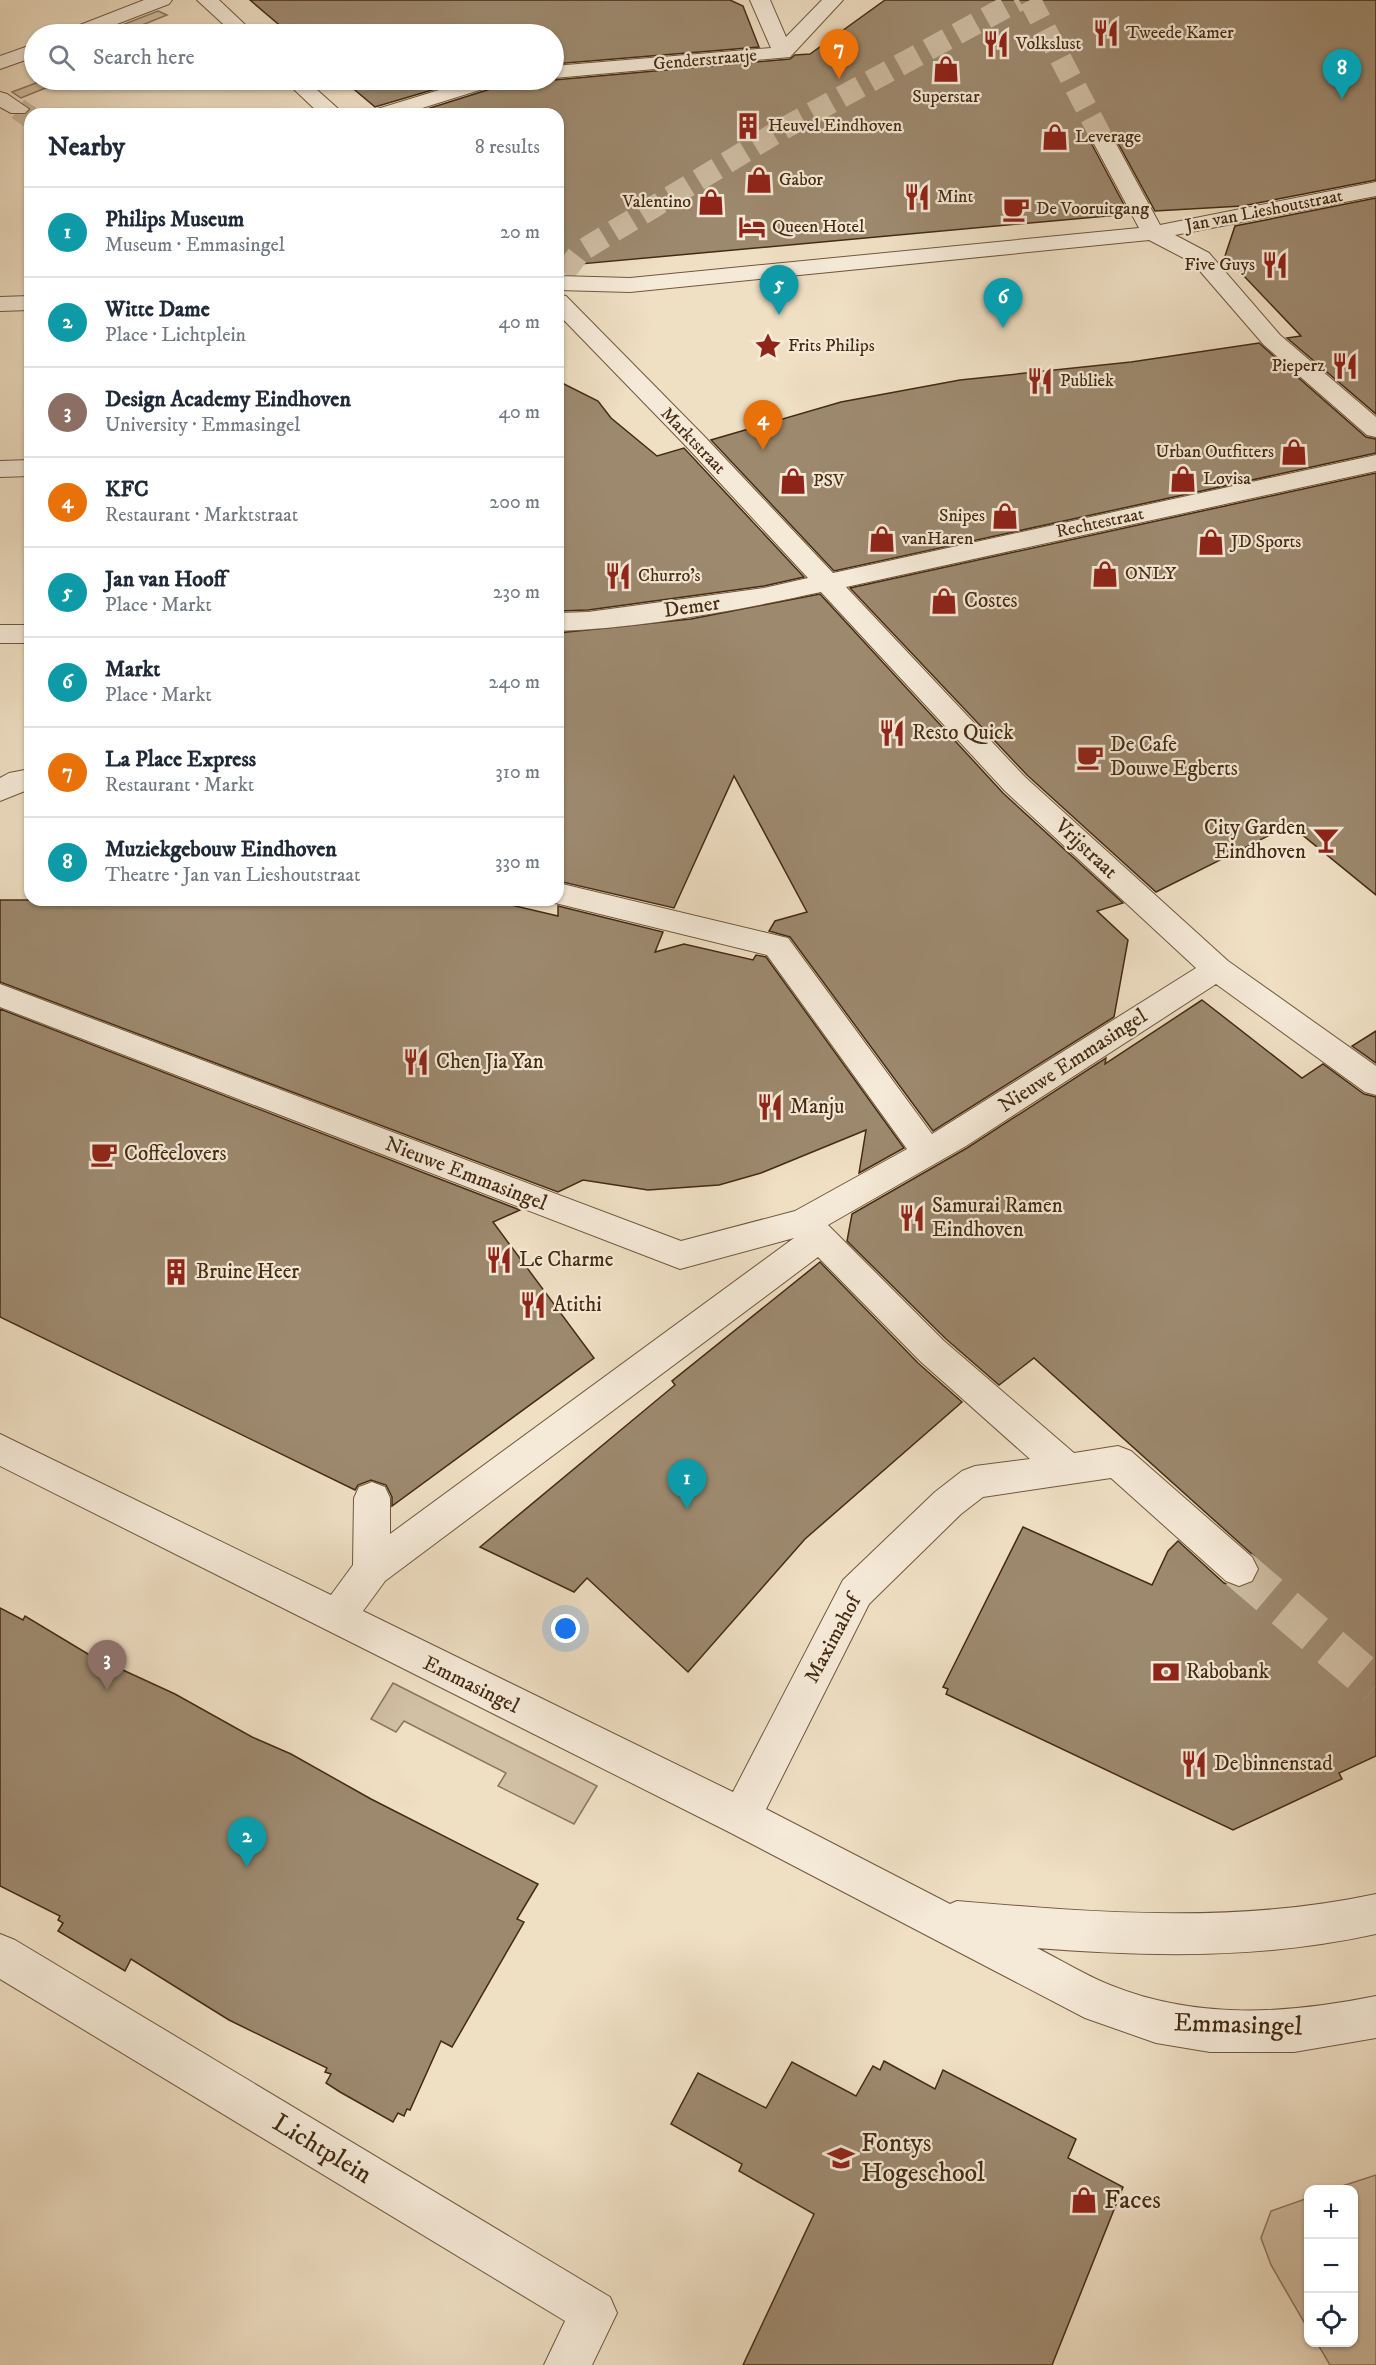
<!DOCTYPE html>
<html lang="en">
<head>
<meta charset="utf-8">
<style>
	:root { --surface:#fff; --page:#f6f6f7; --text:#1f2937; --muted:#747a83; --line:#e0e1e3; --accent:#2563eb }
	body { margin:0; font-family:"IM FELL DW Pica",serif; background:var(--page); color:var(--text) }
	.controls { position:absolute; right:18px; bottom:18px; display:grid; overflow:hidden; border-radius:12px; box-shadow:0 2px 4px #0004 }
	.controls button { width:54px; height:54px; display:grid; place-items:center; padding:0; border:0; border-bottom:2px solid var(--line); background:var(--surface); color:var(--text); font:30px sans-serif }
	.you { position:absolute; left:566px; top:1629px; width:21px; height:21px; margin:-15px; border:4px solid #fff; border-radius:50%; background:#1a73e8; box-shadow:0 0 0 9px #1a73e833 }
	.badge { display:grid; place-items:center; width:39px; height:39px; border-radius:50%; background:var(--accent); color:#fff; font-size:20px; font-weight:700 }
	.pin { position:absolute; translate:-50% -50px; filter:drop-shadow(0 2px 3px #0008) }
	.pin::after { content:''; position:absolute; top:32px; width:21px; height:18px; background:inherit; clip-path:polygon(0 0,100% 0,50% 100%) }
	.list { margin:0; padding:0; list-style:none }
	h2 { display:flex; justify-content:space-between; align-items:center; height:78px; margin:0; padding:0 24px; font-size:26px }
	h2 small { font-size:20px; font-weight:400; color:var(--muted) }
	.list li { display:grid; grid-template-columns:39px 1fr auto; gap:18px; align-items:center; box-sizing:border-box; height:90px; padding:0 24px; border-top:2px solid var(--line) }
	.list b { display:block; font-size:22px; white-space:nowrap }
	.list p { margin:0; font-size:20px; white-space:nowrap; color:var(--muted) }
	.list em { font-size:20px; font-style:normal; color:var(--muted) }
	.icon { flex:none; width:33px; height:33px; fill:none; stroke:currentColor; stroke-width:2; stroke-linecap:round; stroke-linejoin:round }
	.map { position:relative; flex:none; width:1376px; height:2365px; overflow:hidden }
	.search { position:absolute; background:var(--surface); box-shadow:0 2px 4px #0004; left:24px; top:24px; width:540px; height:66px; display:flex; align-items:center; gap:15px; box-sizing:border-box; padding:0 21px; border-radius:33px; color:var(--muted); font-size:22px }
	.panel { position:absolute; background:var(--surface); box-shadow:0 2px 4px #0004; left:24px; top:108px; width:540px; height:798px; border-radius:18px }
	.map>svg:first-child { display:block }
	.green { fill:#d2c0a5; stroke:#8c765c; stroke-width:1.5 }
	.building { fill:#9d896e; stroke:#452b12; stroke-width:1.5 }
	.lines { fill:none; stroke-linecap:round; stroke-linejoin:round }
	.minor-tunnel-far1 { stroke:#cdbba0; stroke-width:22; stroke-dasharray:22 11; stroke-linecap:butt }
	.minor-tunnel { stroke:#cdbba0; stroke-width:40; stroke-dasharray:40 20; stroke-linecap:butt }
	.minor-casing { stroke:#70583e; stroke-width:2 }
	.minor { fill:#f5ead8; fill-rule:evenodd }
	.labels { text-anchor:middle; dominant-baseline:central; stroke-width:4.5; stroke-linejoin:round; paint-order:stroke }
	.far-poi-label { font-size:18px; fill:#452b12; stroke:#f5ead8; text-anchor:start }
	.far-street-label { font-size:18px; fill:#452b12; stroke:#f5ead8 }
	.poi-label { font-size:21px; fill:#452b12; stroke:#f5ead8; text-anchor:start }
	.street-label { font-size:21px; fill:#452b12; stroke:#f5ead8 }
	.near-street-label { font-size:26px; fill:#452b12; stroke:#f5ead8 }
	.near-poi-label { font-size:26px; fill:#452b12; stroke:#f5ead8; text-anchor:start }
</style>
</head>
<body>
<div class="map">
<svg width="1376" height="2365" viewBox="0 0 1376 2365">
	<rect width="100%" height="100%" fill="#efdfc3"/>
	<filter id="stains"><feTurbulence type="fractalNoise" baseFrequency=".00333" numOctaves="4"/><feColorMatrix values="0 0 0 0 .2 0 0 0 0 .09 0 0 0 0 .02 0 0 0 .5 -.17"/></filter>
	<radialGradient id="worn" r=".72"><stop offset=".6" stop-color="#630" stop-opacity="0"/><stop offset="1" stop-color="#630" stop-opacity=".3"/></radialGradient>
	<g class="green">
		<path d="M158,11L167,15L120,34H99Z"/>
		<path d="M44,80L58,83L21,98L12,92Z"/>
		<path d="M393,1683L597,1786L574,1824L498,1786L506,1773L404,1721L396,1732L371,1719Z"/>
		<path d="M1376,2175V2365H1330L1317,2343L1354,2342V2190L1333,2189Z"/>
		<path d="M1308,2198V2329L1271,2265L1261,2238L1271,2211Z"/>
	</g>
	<g class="building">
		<path d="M250,0H730L743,6L759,47L554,64V34H290Z"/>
		<path d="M885,0H1376V180L1242,206L1155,211L1113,134L1103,132L1093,134L1090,141L1129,214L558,266V114H411L500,86L504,80H554L790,59L795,55L810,54Z"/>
		<path d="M343,80H466L375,107Z"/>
		<path d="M1376,198V414L1287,338L1301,336L1225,256L1235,226Z"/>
		<path d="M1259,343L1366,437L1376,439V453L834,571L711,440L841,402L960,380L1131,362Z"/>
		<path d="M558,381L598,401L611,418L657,456L684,448L804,577L764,586L588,610L558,611Z"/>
		<path d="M1376,473V895L1290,825L1156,892L1027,775L850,588Z"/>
		<path d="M820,594L1003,793L1123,903L1097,911L1128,940L1114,1017L933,1131L790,937L769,931L775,921L807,912L734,776L674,908L558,881V633L691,619Z"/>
		<path d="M0,900H490L558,916V906L663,932L655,952L684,944L753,960L756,955L766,957L904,1148L859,1173L866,1130L761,1173L719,1185L648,1190L583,1180L558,1192L0,982Z"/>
		<path d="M1202,1000L1302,1078L1323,1064L1364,1094L1376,1097V1756L1339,1773L1342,1779L1233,1830L946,1694L948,1689L943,1687L1023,1527L1152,1585L1168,1551L1178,1541L1224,1583L1238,1588L1253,1583L1260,1570L1254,1556L1034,1358L999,1385L946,1339L847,1241L852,1214L967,1148L1106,1058L1105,1064Z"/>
		<path d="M0,1009L520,1210L493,1222L594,1358L392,1506V1497L386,1485L371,1480L358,1485L355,1490L0,1317Z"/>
		<path d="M1376,1031V1063L1352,1046Z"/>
		<path d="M820,1262L918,1363L962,1402L805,1539L688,1672L587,1578L574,1592L480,1547L675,1385L672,1381Z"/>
		<path d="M0,1608L23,1620L25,1616L88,1654L175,1694L252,1737L291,1754L371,1799L538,1884L517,1919L524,1922L452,2047L441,2041L410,2110L407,2109L404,2116L398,2113L393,2122L340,2092L326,2083L331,2074L325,2072L327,2068L229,2020L131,1959L125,1971L58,1931L63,1923L58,1920L60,1916L0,1886Z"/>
		<path d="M884,2061L935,2089L943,2070L1076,2139L1068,2158L1123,2187L1052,2365H743L814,2214L739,2171L742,2164L671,2124L698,2073L766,2108L792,2062L856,2096L873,2066L880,2070Z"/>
	</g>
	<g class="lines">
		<g class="minor-tunnel-far1">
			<path d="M1030,0L1103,140"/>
			<path d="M18,109L30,117"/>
			<path d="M564,273L581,251L779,131L1019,0"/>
		</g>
		<path class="minor-tunnel" d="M1239,1569L1376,1686"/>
		<defs>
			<g id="minor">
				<path d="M144,0H172L169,4L91,34H64L67,30Z"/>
				<path d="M197,0H219L255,34H234Z"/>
				<path d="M750,0H770L786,37L822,0H843L790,57L554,78V66L771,48Z"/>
				<path d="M34,44V57L0,69V56Z"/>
				<path d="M284,80H306L344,114H320Z"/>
				<path d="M472,80H502L499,84L403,114H370L374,110Z"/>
				<path d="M0,92L7,94L29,109L25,113H11L0,107Z"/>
				<path d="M1103,134L1111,135L1114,140L1160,225L1376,182V196L1175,235L1209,253L1280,335L1376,417V437L1367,435L1264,345L1193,263L1149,240L630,292L558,290V276L630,278L1139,228L1092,140L1095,135Z"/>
				<path d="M558,294L566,296L704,436L833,573L1376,455V471L846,587L1025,777L1228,961L1376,1066V1095L1365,1092L1216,984L966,1146L828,1225L944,1341L1074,1453L1118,1446L1131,1451L1252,1557L1258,1569L1252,1581L1239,1586L1226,1581L1111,1478L983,1497L961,1514L869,1604L766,1809L950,1904L957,1901C1098,1913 1237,1924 1376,1894V1934C1263,1959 1151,1957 1037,1948C1061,1960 1085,1975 1110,1985C1196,2020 1287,2014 1376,1996V2038L1294,2052H1210L1156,2043L1085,2018L727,1831L0,1466V1434L331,1595L353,1565L354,1498L359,1487L372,1482L385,1487L390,1498V1534L794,1238L680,1269L0,1007V984L681,1241L795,1211L907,1149L767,955L547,901L558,900V883L788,938L932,1134L1196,968L1005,791L821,592C739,610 642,628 558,631V613L588,612L764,588L808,578L686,446L558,314ZM818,1257L920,1361L1030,1459L975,1466L962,1471L935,1492L843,1580L733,1792L363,1611L385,1581Z"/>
				<path d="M30,296V310L0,311V297Z"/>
				<path d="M30,460V476L0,477V461Z"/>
				<rect x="0" y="625" width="30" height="18"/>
				<path d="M30,769V789L0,801V778L9,773Z"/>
				<path d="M0,1934L15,1940L610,2297L617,2313L592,2365H544L565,2321L0,1979Z"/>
			</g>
		</defs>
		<use href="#minor" class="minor-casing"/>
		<use href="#minor" class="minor"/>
	</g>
	<defs>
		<symbol id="restaurant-bare" viewBox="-9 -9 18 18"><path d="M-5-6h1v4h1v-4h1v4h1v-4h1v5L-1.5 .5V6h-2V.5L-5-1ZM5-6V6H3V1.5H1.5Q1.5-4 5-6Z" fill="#8f2418" stroke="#f5ead8" stroke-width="2.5" paint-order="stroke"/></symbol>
		<symbol id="shop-bare" viewBox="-9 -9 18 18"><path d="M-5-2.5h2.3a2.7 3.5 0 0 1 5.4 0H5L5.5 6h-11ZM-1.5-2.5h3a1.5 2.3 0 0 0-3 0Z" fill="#8f2418" stroke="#f5ead8" stroke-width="2.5" paint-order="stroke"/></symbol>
		<symbol id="building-bare" viewBox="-9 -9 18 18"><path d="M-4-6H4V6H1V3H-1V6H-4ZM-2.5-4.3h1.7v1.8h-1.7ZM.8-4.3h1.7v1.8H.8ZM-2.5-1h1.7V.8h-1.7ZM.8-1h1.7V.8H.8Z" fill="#8f2418" stroke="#f5ead8" stroke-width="2.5" paint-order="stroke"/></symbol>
		<symbol id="cafe-bare" viewBox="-9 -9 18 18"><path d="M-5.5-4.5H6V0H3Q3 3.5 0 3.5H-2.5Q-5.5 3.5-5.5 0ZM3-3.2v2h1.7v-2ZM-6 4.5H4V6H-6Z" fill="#8f2418" stroke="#f5ead8" stroke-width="2.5" paint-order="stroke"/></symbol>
		<symbol id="hotel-bare" viewBox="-9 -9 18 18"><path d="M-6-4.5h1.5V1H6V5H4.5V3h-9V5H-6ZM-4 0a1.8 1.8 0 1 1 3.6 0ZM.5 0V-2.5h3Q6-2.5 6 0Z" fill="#8f2418" stroke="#f5ead8" stroke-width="2.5" paint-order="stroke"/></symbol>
		<symbol id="sight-bare" viewBox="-9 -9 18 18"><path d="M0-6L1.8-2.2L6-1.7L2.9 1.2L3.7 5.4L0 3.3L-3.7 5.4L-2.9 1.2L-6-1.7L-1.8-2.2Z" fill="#8f2418" stroke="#f5ead8" stroke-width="2.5" paint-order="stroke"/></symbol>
		<symbol id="bar-bare" viewBox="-9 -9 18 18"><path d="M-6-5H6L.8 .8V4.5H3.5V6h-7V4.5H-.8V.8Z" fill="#8f2418" stroke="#f5ead8" stroke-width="2.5" paint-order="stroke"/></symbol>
		<symbol id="bank-bare" viewBox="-9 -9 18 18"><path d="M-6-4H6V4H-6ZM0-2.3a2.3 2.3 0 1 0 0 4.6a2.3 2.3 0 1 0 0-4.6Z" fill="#8f2418" stroke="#f5ead8" stroke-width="2.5" paint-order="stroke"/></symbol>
		<symbol id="university-bare" viewBox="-9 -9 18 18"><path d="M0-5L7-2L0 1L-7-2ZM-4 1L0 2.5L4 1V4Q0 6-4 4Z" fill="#8f2418" stroke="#f5ead8" stroke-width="2.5" paint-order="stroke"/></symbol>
	</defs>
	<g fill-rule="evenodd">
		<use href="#restaurant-bare" x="1087" y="14" width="38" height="38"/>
		<use href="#restaurant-bare" x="977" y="25" width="38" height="38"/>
		<use href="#shop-bare" x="927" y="50" width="38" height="38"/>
		<use href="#building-bare" x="729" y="107" width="38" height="38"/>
		<use href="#shop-bare" x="1036" y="118" width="38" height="38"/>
		<use href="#shop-bare" x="740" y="161" width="38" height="38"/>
		<use href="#restaurant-bare" x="898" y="178" width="38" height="38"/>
		<use href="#shop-bare" x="692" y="183" width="38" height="38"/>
		<use href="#cafe-bare" x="997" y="190" width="38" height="38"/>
		<use href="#hotel-bare" x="733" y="208" width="38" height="38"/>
		<use href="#restaurant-bare" x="1256" y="246" width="38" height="38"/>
		<use href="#sight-bare" x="749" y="327" width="38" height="38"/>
		<use href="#restaurant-bare" x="1326" y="347" width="38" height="38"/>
		<use href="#restaurant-bare" x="1021" y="362" width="38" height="38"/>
		<use href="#shop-bare" x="1275" y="433" width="38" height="38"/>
		<use href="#shop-bare" x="1164" y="460" width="38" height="38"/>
		<use href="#shop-bare" x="774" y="462" width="38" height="38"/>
		<use href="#shop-bare" x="986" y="497" width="38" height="38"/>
		<use href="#shop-bare" x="863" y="520" width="38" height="38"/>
		<use href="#shop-bare" x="1192" y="523" width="38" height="38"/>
		<use href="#shop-bare" x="1086" y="555" width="38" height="38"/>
		<use href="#restaurant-bare" x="599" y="557" width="38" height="38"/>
		<use href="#shop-bare" x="925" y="582" width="38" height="38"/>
		<use href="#restaurant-bare" x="873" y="714" width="38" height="38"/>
		<use href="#cafe-bare" x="1071" y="738" width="38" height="38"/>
		<use href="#bar-bare" x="1307" y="821" width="38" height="38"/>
		<use href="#restaurant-bare" x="397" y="1043" width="38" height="38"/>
		<use href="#restaurant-bare" x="751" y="1088" width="38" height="38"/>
		<use href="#cafe-bare" x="85" y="1135" width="38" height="38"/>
		<use href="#restaurant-bare" x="893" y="1199" width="38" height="38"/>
		<use href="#restaurant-bare" x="480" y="1241" width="38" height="38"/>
		<use href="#building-bare" x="157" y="1253" width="38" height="38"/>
		<use href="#restaurant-bare" x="514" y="1286" width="38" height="38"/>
		<use href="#bank-bare" x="1147" y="1653" width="38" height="38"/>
		<use href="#restaurant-bare" x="1175" y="1745" width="38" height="38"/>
		<use href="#university-bare" x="822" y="2139" width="38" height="38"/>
		<use href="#shop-bare" x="1065" y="2181" width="38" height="38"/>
	</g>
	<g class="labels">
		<g class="far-poi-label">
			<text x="1126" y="33">Tweede Kamer</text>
			<text x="1016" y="44">Volkslust</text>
			<text x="946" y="97" text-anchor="middle">Superstar</text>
			<text x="768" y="126">Heuvel Eindhoven</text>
			<text x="1075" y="137">Leverage</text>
			<text x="779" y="180">Gabor</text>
			<text x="937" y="197">Mint</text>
			<text x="691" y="202" text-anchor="end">Valentino</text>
			<text x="1036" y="209">De Vooruitgang</text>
			<text x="772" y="227">Queen Hotel</text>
			<text x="1255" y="265" text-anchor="end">Five Guys</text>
			<text x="788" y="346">Frits Philips</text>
			<text x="1325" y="366" text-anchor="end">Pieperz</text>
			<text x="1060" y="381">Publiek</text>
			<text x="1274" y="452" text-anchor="end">Urban Outfitters</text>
			<text x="1203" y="479">Lovisa</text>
			<text x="813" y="481">PSV</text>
			<text x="985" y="516" text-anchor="end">Snipes</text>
			<text x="902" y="539">vanHaren</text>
			<text x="1231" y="542">JD Sports</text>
			<text x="1125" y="574">ONLY</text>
			<text x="638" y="576">Churro's</text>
		</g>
		<g class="far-street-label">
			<text transform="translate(705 60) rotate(-5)">Genderstraatje</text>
			<text transform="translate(1264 211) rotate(-11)">Jan van Lieshoutstraat</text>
			<text transform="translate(693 441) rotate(46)">Marktstraat</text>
			<text transform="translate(1100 523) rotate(-12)">Rechtestraat</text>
		</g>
		<g class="poi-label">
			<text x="964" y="601">Costes</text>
			<text x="912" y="733">Resto Quick</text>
			<text x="1110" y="745">De Cafe<tspan x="1110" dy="24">Douwe Egberts</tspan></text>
			<text x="1306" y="828" text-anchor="end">City Garden<tspan x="1306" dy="24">Eindhoven</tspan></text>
			<text x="436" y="1062">Chen Jia Yan</text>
			<text x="790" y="1107">Manju</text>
			<text x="124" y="1154">Coffeelovers</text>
			<text x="932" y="1206">Samurai Ramen<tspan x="932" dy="24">Eindhoven</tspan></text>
			<text x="519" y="1260">Le Charme</text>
			<text x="196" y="1272">Bruine Heer</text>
			<text x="553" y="1305">Atithi</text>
			<text x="1186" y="1672">Rabobank</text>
			<text x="1214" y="1764">De binnenstad</text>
		</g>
		<g class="street-label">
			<text transform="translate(692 607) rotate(-8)">Demer</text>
			<text transform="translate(1086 849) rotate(43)">Vrijstraat</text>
			<text transform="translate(1073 1061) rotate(-33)">Nieuwe Emmasingel</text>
			<text transform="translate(466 1174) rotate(21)">Nieuwe Emmasingel</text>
			<text transform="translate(833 1639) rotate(-62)">Maximahof</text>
			<text transform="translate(471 1685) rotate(26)">Emmasingel</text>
		</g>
		<g class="near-street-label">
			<text transform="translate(1238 2025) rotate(2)">Emmasingel</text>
			<text transform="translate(322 2149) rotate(31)">Lichtplein</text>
		</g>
		<g class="near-poi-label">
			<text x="861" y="2143">Fontys<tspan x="861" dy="30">Hogeschool</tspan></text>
			<text x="1104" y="2200">Faces</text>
		</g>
	</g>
	<rect width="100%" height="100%" filter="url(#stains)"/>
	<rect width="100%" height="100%" fill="url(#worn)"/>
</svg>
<div class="controls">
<button>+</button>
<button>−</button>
<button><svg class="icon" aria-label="locate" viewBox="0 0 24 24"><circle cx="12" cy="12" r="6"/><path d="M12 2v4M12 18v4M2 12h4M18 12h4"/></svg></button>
</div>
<div class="you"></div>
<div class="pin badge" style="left:687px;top:1509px;background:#0f9aa8">1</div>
<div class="pin badge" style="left:247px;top:1867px;background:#0f9aa8">2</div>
<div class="pin badge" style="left:107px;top:1690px;background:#8d6e63">3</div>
<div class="pin badge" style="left:763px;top:450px;background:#e8710a">4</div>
<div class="pin badge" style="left:779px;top:315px;background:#0f9aa8">5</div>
<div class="pin badge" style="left:1003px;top:328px;background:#0f9aa8">6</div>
<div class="pin badge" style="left:839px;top:79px;background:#e8710a">7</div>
<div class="pin badge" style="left:1342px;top:99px;background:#0f9aa8">8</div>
<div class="search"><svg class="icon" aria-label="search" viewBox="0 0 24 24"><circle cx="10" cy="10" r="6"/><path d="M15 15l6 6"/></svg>Search here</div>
<section class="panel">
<h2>Nearby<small>8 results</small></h2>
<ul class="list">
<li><span class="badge" style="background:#0f9aa8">1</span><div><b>Philips Museum</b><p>Museum · Emmasingel</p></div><em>20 m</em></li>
<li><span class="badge" style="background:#0f9aa8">2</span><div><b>Witte Dame</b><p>Place · Lichtplein</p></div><em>40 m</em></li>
<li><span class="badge" style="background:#8d6e63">3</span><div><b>Design Academy Eindhoven</b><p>University · Emmasingel</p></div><em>40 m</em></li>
<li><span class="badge" style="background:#e8710a">4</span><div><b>KFC</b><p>Restaurant · Marktstraat</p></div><em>200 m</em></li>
<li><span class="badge" style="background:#0f9aa8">5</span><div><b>Jan van Hooff</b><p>Place · Markt</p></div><em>230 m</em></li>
<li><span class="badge" style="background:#0f9aa8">6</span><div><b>Markt</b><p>Place · Markt</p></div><em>240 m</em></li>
<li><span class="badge" style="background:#e8710a">7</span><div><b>La Place Express</b><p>Restaurant · Markt</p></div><em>310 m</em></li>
<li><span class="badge" style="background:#0f9aa8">8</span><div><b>Muziekgebouw Eindhoven</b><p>Theatre · Jan van Lieshoutstraat</p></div><em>330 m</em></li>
</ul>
</section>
</div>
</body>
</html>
